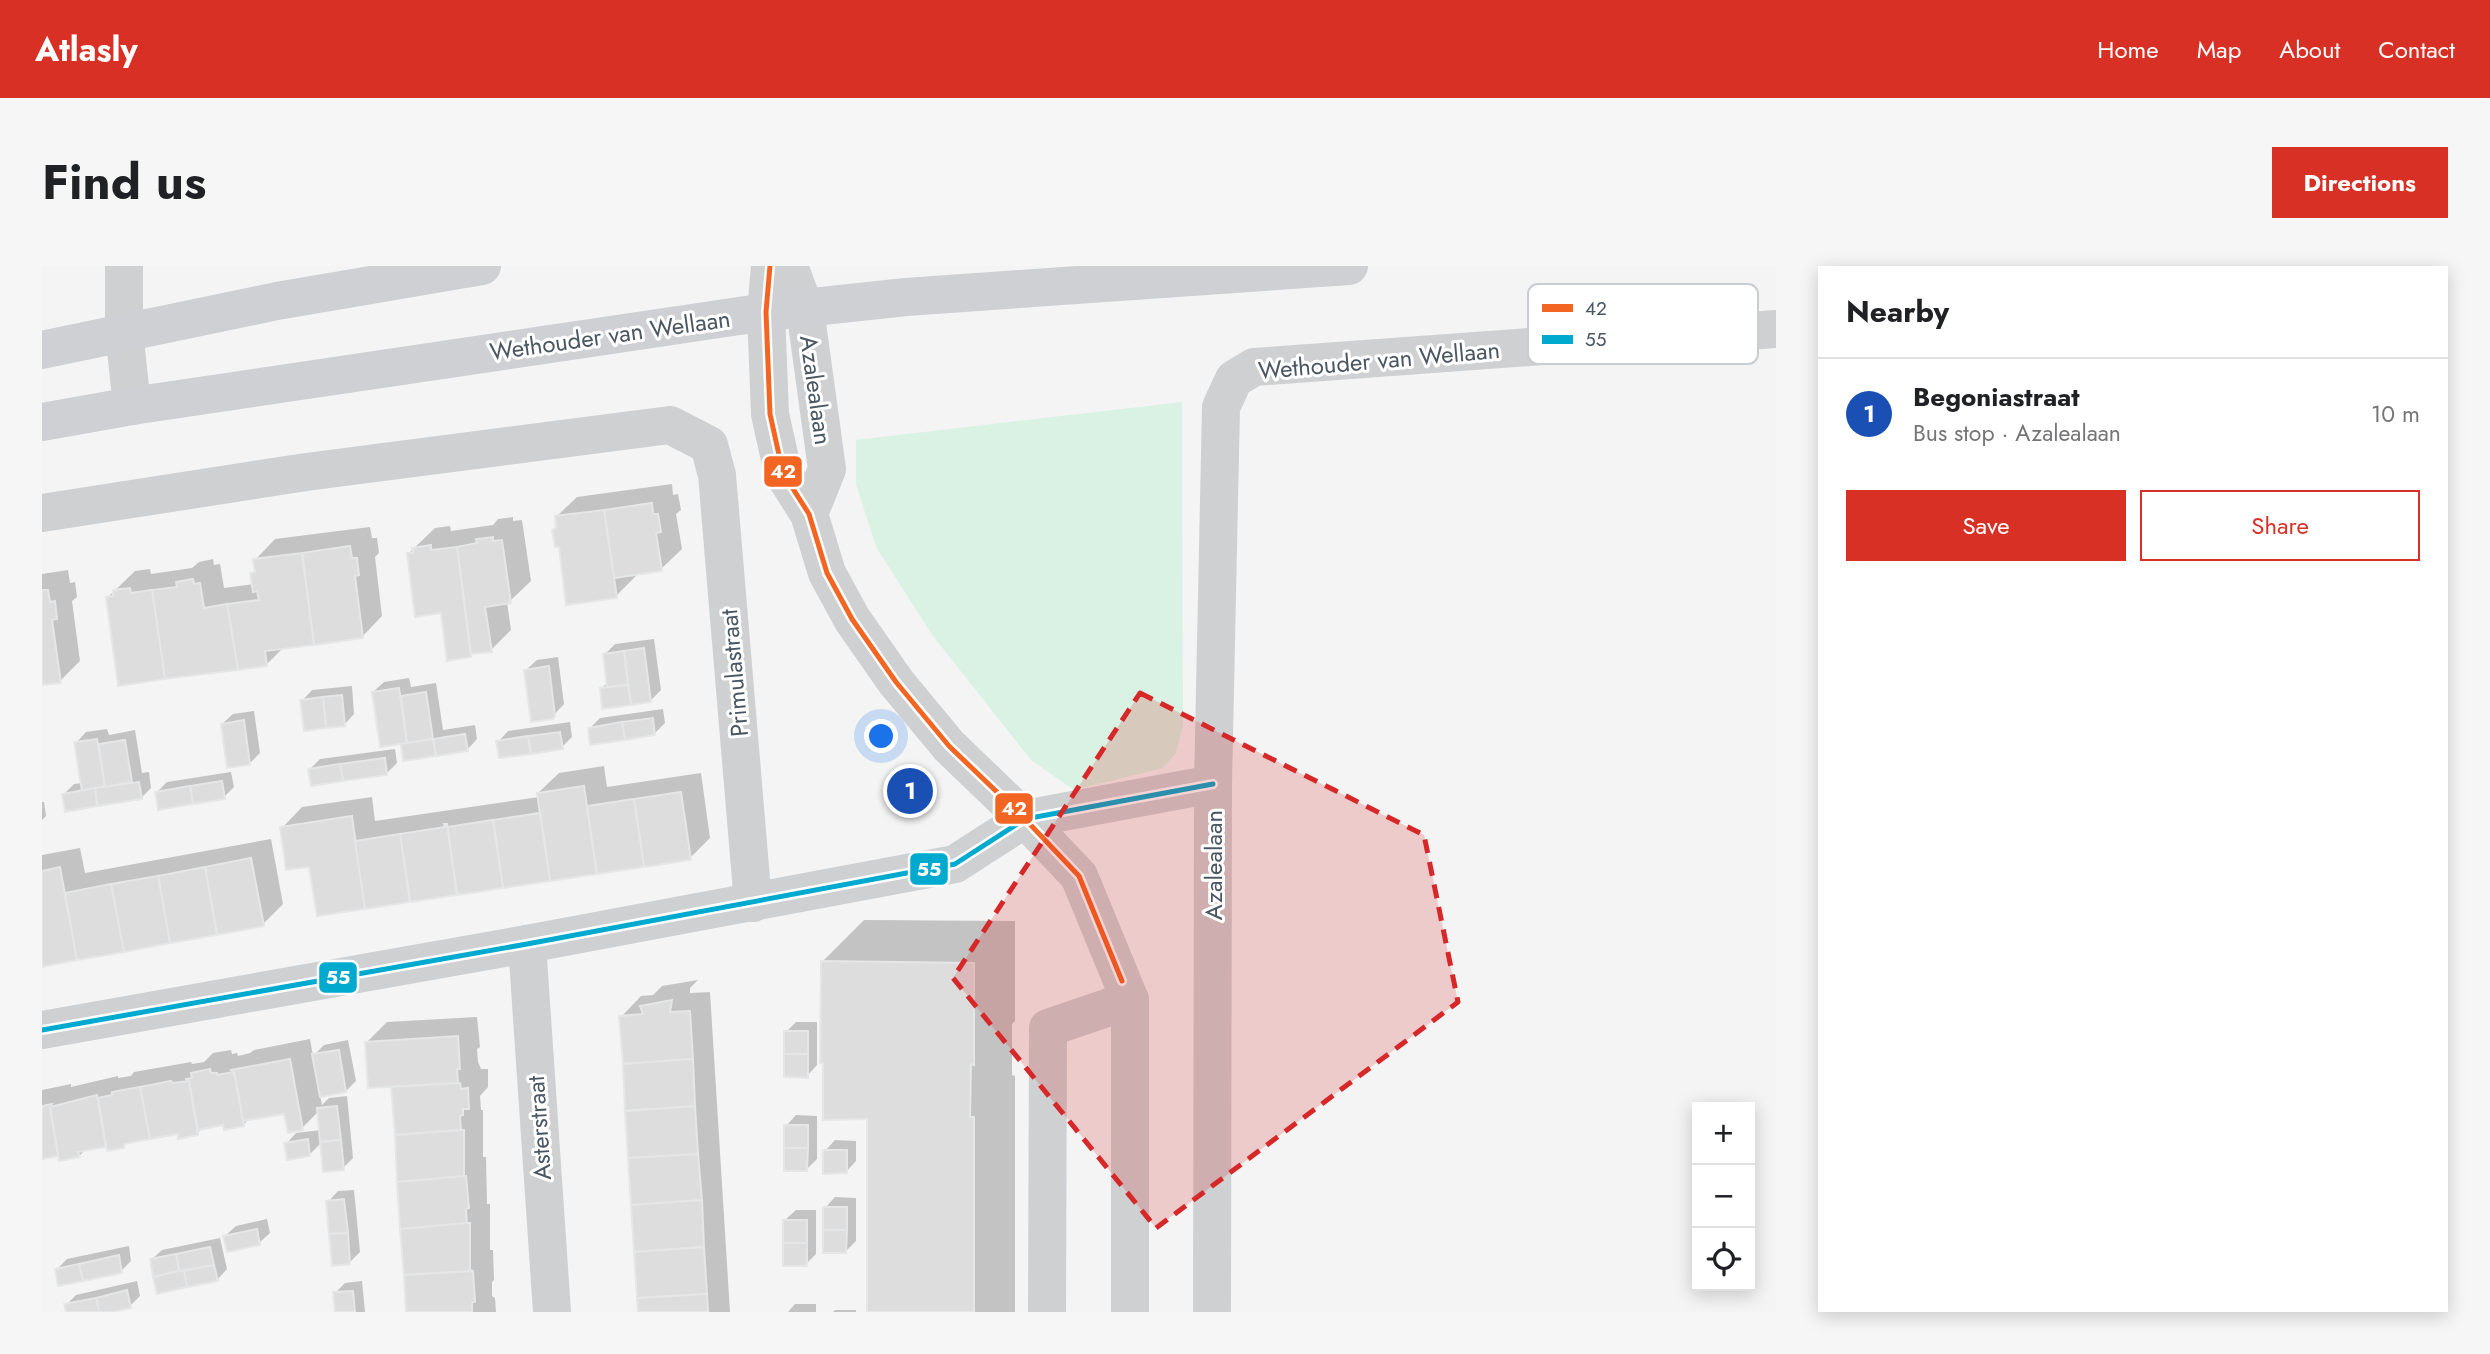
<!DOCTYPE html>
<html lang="en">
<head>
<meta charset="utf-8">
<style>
	:root { --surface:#fff; --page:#f6f6f6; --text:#202124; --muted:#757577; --line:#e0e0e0; --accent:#d93025 }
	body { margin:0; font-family:Jost,sans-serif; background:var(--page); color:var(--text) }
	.controls { position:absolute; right:21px; bottom:21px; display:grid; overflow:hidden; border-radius:0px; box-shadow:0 4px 18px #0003 }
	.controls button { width:63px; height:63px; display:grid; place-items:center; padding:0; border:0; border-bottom:2px solid var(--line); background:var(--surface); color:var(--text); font:35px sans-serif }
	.you { position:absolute; left:840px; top:471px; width:24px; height:24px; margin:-18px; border:5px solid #fff; border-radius:50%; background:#1a73e8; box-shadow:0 0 0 10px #1a73e833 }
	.badge { display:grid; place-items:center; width:46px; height:46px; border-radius:50%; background:var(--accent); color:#fff; font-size:23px; font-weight:700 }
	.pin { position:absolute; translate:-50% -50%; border:4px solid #fff; box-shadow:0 2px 7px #0006 }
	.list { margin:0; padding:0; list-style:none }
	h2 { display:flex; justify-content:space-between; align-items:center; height:91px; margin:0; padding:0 28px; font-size:30px }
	h2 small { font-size:23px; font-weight:400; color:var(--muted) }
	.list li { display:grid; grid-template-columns:46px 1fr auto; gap:21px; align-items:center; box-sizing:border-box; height:112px; padding:0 28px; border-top:2px solid var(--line) }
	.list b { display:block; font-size:26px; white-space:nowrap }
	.list p { margin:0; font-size:23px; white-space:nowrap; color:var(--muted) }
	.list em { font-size:23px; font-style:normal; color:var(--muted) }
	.actions { display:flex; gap:14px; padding:21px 28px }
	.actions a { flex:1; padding:16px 0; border:2px solid var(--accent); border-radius:0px; text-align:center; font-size:24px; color:var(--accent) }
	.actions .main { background:var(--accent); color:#fff }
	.icon { flex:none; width:38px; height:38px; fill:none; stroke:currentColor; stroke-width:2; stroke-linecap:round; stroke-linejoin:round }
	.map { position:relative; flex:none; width:1734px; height:1046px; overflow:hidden; border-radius:0px }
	header { display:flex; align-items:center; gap:42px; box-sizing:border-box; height:98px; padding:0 35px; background:var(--accent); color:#fff }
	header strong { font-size:33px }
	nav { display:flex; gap:38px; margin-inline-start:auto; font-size:24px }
	.intro { display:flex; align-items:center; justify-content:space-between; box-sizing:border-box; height:168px; padding:0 42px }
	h1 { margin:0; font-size:49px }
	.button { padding:18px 32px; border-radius:0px; background:var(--accent); color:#fff; font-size:24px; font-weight:700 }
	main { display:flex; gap:42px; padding:0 42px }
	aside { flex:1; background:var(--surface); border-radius:0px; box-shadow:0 4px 18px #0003 }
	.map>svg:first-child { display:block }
	.green { fill:#d9f2e3 }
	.shadow { fill:#0003 }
	.building { fill:#ddddde; stroke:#e5e6e7; stroke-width:2 }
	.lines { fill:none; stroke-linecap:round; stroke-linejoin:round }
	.minor { stroke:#ced0d2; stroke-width:38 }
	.secondary { stroke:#ced0d4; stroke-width:38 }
	.bus-1-casing { stroke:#fff; stroke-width:10 }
	.bus-2-casing { stroke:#fff; stroke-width:10 }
	.bus-1 { stroke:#f26522; stroke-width:5 }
	.bus-2 { stroke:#00a9ce; stroke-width:5 }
	.marked { fill:#d62828; fill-opacity:0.2; stroke:#d62828; stroke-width:5; stroke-dasharray:14 9; stroke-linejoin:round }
	.labels { text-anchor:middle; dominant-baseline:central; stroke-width:6; stroke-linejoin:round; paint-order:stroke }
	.street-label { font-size:24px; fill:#4a5661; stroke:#fff }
	.key { fill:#fff; stroke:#c9ccd0; stroke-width:2 }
	.key-label { font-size:19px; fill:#4a5661 }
	.line-badge { stroke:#fff; stroke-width:2.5 }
	.badge-label { font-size:19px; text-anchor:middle; font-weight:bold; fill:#fff }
</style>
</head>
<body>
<header>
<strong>Atlasly</strong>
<nav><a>Home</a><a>Map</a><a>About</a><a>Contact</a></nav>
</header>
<div class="intro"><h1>Find us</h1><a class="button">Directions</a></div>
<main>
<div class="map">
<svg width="1734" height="1046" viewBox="0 0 1734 1046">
	<rect width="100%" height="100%" fill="#f4f4f4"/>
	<path class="green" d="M1140,136L1141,460L1134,487L1121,502L1032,524L989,494L891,370L834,281L814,218V174Z"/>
	<g class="shadow">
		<path d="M630,218L631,229L636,228L639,244L634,248L640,283L619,303L594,307V310L574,330L519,279L512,264L515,260L514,251L535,231Z"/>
		<path d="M471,251V255L480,254L489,315L468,335L465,336L469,364L449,384L407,393L400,345L366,288L393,262L408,260L409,265L451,259L456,253Z"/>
		<path d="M328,261L330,272H335L337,287L333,291L340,350L320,371L242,381L225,398L65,332L93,305L108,303L109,308L150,302L157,296L171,293L172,299L178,298L182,322L212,318L210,307L214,303L213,294L233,273Z"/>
		<path d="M26,304L28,317L33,316L35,331L30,335L38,395L18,415L0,417V308Z"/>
		<path d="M612,373L619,424L608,435L562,441L559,423L566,416L563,388L573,378Z"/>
		<path d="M516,391L522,438L510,451L484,404L495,394Z"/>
		<path d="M367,412L369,421L394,417L401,464L433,459L435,473L425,484L362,493L360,476L331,426L342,416Z"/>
		<path d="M310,420L312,448L302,459L260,435L270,424Z"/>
		<path d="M621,443L623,457L613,467L548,462L558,452Z"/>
		<path d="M212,445L218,487L208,497L180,458L191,448Z"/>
		<path d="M528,456L530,471L520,481L456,476L466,465Z"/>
		<path d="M65,463L67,469L93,464L100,507L107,506L109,522L99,532L22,528L32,518L40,517L34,477L44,466Z"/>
		<path d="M353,483L355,497L345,507L268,503L278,493Z"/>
		<path d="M562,500L565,521L659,507L668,572L648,592L277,648L269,599L240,562L260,541L330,531L333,555L497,531L496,527L517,507Z"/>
		<path d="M189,506L192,521L182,531L115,526L125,516Z"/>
		<path d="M0,536H2L4,550L0,554Z"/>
		<path d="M229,573L241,638L221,658L0,699V589L38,582L43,607Z"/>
		<path d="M822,654L973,655V755L970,758V809L973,810V1046H827V851L780,696Z"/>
		<path d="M656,714L648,722V727L668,726L688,1046H597L579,751L599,730L611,729L620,720Z"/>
		<path d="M435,751L438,781L435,783L436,796L439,803H446V821L438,830L439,844H441V891H444L445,938H448V984H451L452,1014L450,1016V1030L453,1032L454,1046H365L351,819L325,776L345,756Z"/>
		<path d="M754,756H775V799L765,810L744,766Z"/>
		<path d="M268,773L271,790L282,779L306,774L314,815L304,825L278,829L280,839L287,832L305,830L311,892L301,902L280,876L267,889L244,878L254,867L279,864L277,845L260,862L244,846L208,852L202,858L182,857L162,861L155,867L138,866L87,875L81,880L65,879L44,883L37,890L17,888L0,891V824L29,818V821L76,810V812L89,810L92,806L149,796L150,798L162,796L171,787L189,784L190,788L195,787L196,790L208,787L212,784Z"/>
		<path d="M754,849L775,850V893L765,903L744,860Z"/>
		<path d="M793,874L814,875V895L804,906L783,885Z"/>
		<path d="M312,924L318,986L307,997L286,936L296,925Z"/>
		<path d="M793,931L814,932V975L804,985L783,942Z"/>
		<path d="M754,944H774V988L764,998L743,954Z"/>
		<path d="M225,953L228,967L217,977L183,970L194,960Z"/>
		<path d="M178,972L185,1003L175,1014L116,1026L109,994L120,984Z"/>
		<path d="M87,980L89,995L79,1005L15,1003L25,993Z"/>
		<path d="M95,1015L98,1030L88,1040L62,1046H26L24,1039L34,1029Z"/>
		<path d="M320,1015L323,1046H295L293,1027L303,1017Z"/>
		<path d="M753,1038H774V1046H746Z"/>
		<path d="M793,1044H814V1046H791Z"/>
	</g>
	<g class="building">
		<path d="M610,237L611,248H616L619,266L614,267L620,305L572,312L562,244Z"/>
		<path d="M562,244L575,332L524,339L517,281H513L510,264L514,262L513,250Z"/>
		<path d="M451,271V275L460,274L469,337L443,341L450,386L429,388L415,281L435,277L434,273Z"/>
		<path d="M389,279V284L415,281L429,391L405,395L399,347L373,351L365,287H371L370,282Z"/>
		<path d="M308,280L310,292H315L317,309L313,310L321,372L272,379L260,287Z"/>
		<path d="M260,287L272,379L223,385L225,400L196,404L185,338L217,334L215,325L211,326L208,307L213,306L211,293Z"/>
		<path d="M151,313L152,318L158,317L162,342L185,338L196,404L123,413L110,324L135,321L134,316Z"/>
		<path d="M88,322L89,327L110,324L123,413L76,420L64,331L71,330V324Z"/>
		<path d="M0,324H6L8,336L13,335L15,353L10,354L19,417L0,419Z"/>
		<path d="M602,382L609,436L589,439L582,385Z"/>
		<path d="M582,385L586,419L565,421L561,388Z"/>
		<path d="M507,400L513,450L511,453L489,456L482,404Z"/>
		<path d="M586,419L589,439L560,443L558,422Z"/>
		<path d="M357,422L365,477L338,481L330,426Z"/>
		<path d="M384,426L391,473L365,477L359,430Z"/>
		<path d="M300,429L303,460L284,462L281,431Z"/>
		<path d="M281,431L284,462L262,465L258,434Z"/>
		<path d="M611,452L613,469L583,474L580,456Z"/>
		<path d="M202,454L208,499L185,502L179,458Z"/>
		<path d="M580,456L583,474L548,479L546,462Z"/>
		<path d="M518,466L521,483L489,488L486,470Z"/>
		<path d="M423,468L426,485L394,490L391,473Z"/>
		<path d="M486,470L489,488L457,492L454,475Z"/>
		<path d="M55,473L63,521L40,525L32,476Z"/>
		<path d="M391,473L394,490L361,495L359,478Z"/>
		<path d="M83,474L90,516L63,521L57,478Z"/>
		<path d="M343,492L345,509L301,515L298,498Z"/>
		<path d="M298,498L301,515L269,520L266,503Z"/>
		<path d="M180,515L183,533L151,538L148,520Z"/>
		<path d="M97,516L100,533L55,540L53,522Z"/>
		<path d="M148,520L151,538L116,544L113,526Z"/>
		<path d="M542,520L555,608L508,615L495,527Z"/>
		<path d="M53,522L55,540L23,546L20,528Z"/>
		<path d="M639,526L649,594L602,601L592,533Z"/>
		<path d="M592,533L602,601L555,608L545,540Z"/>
		<path d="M498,547L508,615L461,622L451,554Z"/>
		<path d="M310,550L323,643L275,650L267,601L244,604L238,561Z"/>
		<path d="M451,554L461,622L415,629L405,561Z"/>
		<path d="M402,558H405L415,629L368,636L358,568L403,561Z"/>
		<path d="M358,568L368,636L323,643L313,575Z"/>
		<path d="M209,592L222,660L175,669L163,601Z"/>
		<path d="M18,601L35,694L0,701V605Z"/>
		<path d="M163,601L175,669L128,677L116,610Z"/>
		<path d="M116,610L128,677L82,686L69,618Z"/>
		<path d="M69,618L82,686L35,694L23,627Z"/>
		<path d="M779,695L932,697V799L929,798L928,851H932V1046H825V853L781,854V797H778Z"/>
		<path d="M630,734L628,746L648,745L651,793L581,798L577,750L601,748L598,740Z"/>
		<rect x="742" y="765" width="24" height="23"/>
		<path d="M416,770L418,803H415L416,817L326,822L323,776Z"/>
		<path d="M297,784L304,826L278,831L270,788Z"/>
		<path d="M742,788H766V812L742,811Z"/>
		<path d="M248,793L261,864L246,867L242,848L201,855L192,806L189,804Z"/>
		<path d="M651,793L653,840L583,845L581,798Z"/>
		<path d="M168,803L169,807H175V809L192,806L202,860L182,864L181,859L156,864L147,815H145L144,813L150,812L149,807Z"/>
		<path d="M129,815L130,817L147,815L156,869L136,873V868L108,873L98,821Z"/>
		<path d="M418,817L419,823L426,822L427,843H421V849L418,850L419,864L353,869L349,821Z"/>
		<path d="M98,821L108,873L82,878V882L65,885L56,832L70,829V826Z"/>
		<path d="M55,829L64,881L36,886L38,891L17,895L8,841Z"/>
		<path d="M10,838L8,841L16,890L0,893V840Z"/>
		<path d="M295,840L299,874L278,876L275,842Z"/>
		<path d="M653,840L656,888L586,892L583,845Z"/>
		<rect x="742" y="859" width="24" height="23"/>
		<path d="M419,864H422V912L355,916L353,869Z"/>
		<path d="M266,873L268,890L245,894L242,877Z"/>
		<path d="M299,874L302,904L281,906L278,876Z"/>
		<path d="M742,882H766L765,905H742Z"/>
		<path d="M781,884H805V907L781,908Z"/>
		<path d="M656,888L660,934L589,939L586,892Z"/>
		<path d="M422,910H424L427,942L424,943L425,959L358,963L355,916Z"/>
		<path d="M302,933L306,967L287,968L284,935Z"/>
		<path d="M660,934L662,981L592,986L589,939Z"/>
		<rect x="781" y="941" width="24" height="23"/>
		<rect x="741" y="954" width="24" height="23"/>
		<path d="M425,957H428V1004L431,1005L362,1009L358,963Z"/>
		<path d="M215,963L218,979L185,986L181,970Z"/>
		<path d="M781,964H805L804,987H781Z"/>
		<path d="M306,967L308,998L290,1000L287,968Z"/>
		<rect x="741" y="977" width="24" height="23"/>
		<path d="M168,981L172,999L137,1005L134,988Z"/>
		<path d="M662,981L665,1028L595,1032L592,986Z"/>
		<path d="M134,988L137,1005L111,1011L108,993Z"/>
		<path d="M77,989L80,1007L41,1015L37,998Z"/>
		<path d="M37,998L41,1015L16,1020L13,1003Z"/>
		<path d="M172,999L176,1015L145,1021L142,1005Z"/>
		<path d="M137,1005H142L145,1021L115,1028L111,1011Z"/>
		<path d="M431,1005L433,1036H430V1046H364L362,1009Z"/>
		<path d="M85,1024L89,1042L71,1046H57L54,1032Z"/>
		<path d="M311,1025L313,1046H293L291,1026Z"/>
		<path d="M665,1028L666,1046H596L595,1032Z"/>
		<path d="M54,1032L57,1046H24L22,1038Z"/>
	</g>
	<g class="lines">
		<g class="minor">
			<path d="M82,0V65L90,140"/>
			<path d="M728,0L724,46L728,148L741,207L767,248L785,307L810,353L854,416L907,480L983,553L1037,610L1088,734V1046"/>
			<path d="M747,0L763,43L785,203L767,248"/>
			<path d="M0,247L264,206L628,159L667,179L675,209L711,637"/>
			<path d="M485,678L510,1046"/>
			<path d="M0,764L485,678L913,598L983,553L1171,518"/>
			<path d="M1005,1046L1006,762L1088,734"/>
			<path d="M1170,1046L1171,518L1179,141L1192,113L1212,101L1734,63"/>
		</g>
		<g class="secondary">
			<path d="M0,84L235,35L440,0"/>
			<path d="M0,156L90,140L724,46L864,31L1307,0"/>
		</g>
		<defs>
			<path id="bus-1" d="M728,0L724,46L728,148L741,207L767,248L785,307L810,353L854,416L907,480L983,553L1037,610L1080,715"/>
			<path id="bus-2" d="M0,764L485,678L913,598L983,553L1171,518"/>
		</defs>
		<use href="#bus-1" class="bus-1-casing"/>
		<use href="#bus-2" class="bus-2-casing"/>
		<use href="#bus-1" class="bus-1"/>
		<use href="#bus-2" class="bus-2"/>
	</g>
	<path class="marked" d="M1098,427L1382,569L1416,736L1114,962L911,712Z"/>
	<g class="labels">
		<g class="street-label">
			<text transform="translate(568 69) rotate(-8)">Wethouder van Wellaan</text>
			<text transform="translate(1337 94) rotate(-5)">Wethouder van Wellaan</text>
			<text transform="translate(774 124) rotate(82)">Azalealaan</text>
			<text transform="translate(692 407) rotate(-95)">Primulastraat</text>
			<text transform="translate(1171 599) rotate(-90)">Azalealaan</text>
			<text transform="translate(497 862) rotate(-94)">Asterstraat</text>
		</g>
	</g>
	<rect x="1486" y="18" width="230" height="80" rx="10" class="key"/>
	<rect x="1500" y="38" width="31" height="8" fill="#f26522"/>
	<rect x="1500" y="69" width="31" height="9" fill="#00a9ce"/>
	<g class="key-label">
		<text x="1543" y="49">42</text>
		<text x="1543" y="80">55</text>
	</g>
	<g class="line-badge">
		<rect x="721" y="189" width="40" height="33" rx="7" fill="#f26522"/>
		<rect x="952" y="526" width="40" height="33" rx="7" fill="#f26522"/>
		<rect x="867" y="586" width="40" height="34" rx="7" fill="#00a9ce"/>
		<rect x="276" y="695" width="40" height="33" rx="7" fill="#00a9ce"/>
	</g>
	<g class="badge-label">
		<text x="741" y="212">42</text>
		<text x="972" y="549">42</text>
		<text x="887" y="610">55</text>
		<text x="296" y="718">55</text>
	</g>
</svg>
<div class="controls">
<button>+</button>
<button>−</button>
<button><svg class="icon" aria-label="locate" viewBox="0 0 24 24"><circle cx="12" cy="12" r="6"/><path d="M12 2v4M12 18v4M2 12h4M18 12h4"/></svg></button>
</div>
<div class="you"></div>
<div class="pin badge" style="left:868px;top:525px;background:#1a4fb4">1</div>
</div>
<aside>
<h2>Nearby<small></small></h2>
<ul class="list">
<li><span class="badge" style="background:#1a4fb4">1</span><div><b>Begoniastraat</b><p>Bus stop · Azalealaan</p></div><em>10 m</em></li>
</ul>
<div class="actions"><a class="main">Save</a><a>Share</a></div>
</aside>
</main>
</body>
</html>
